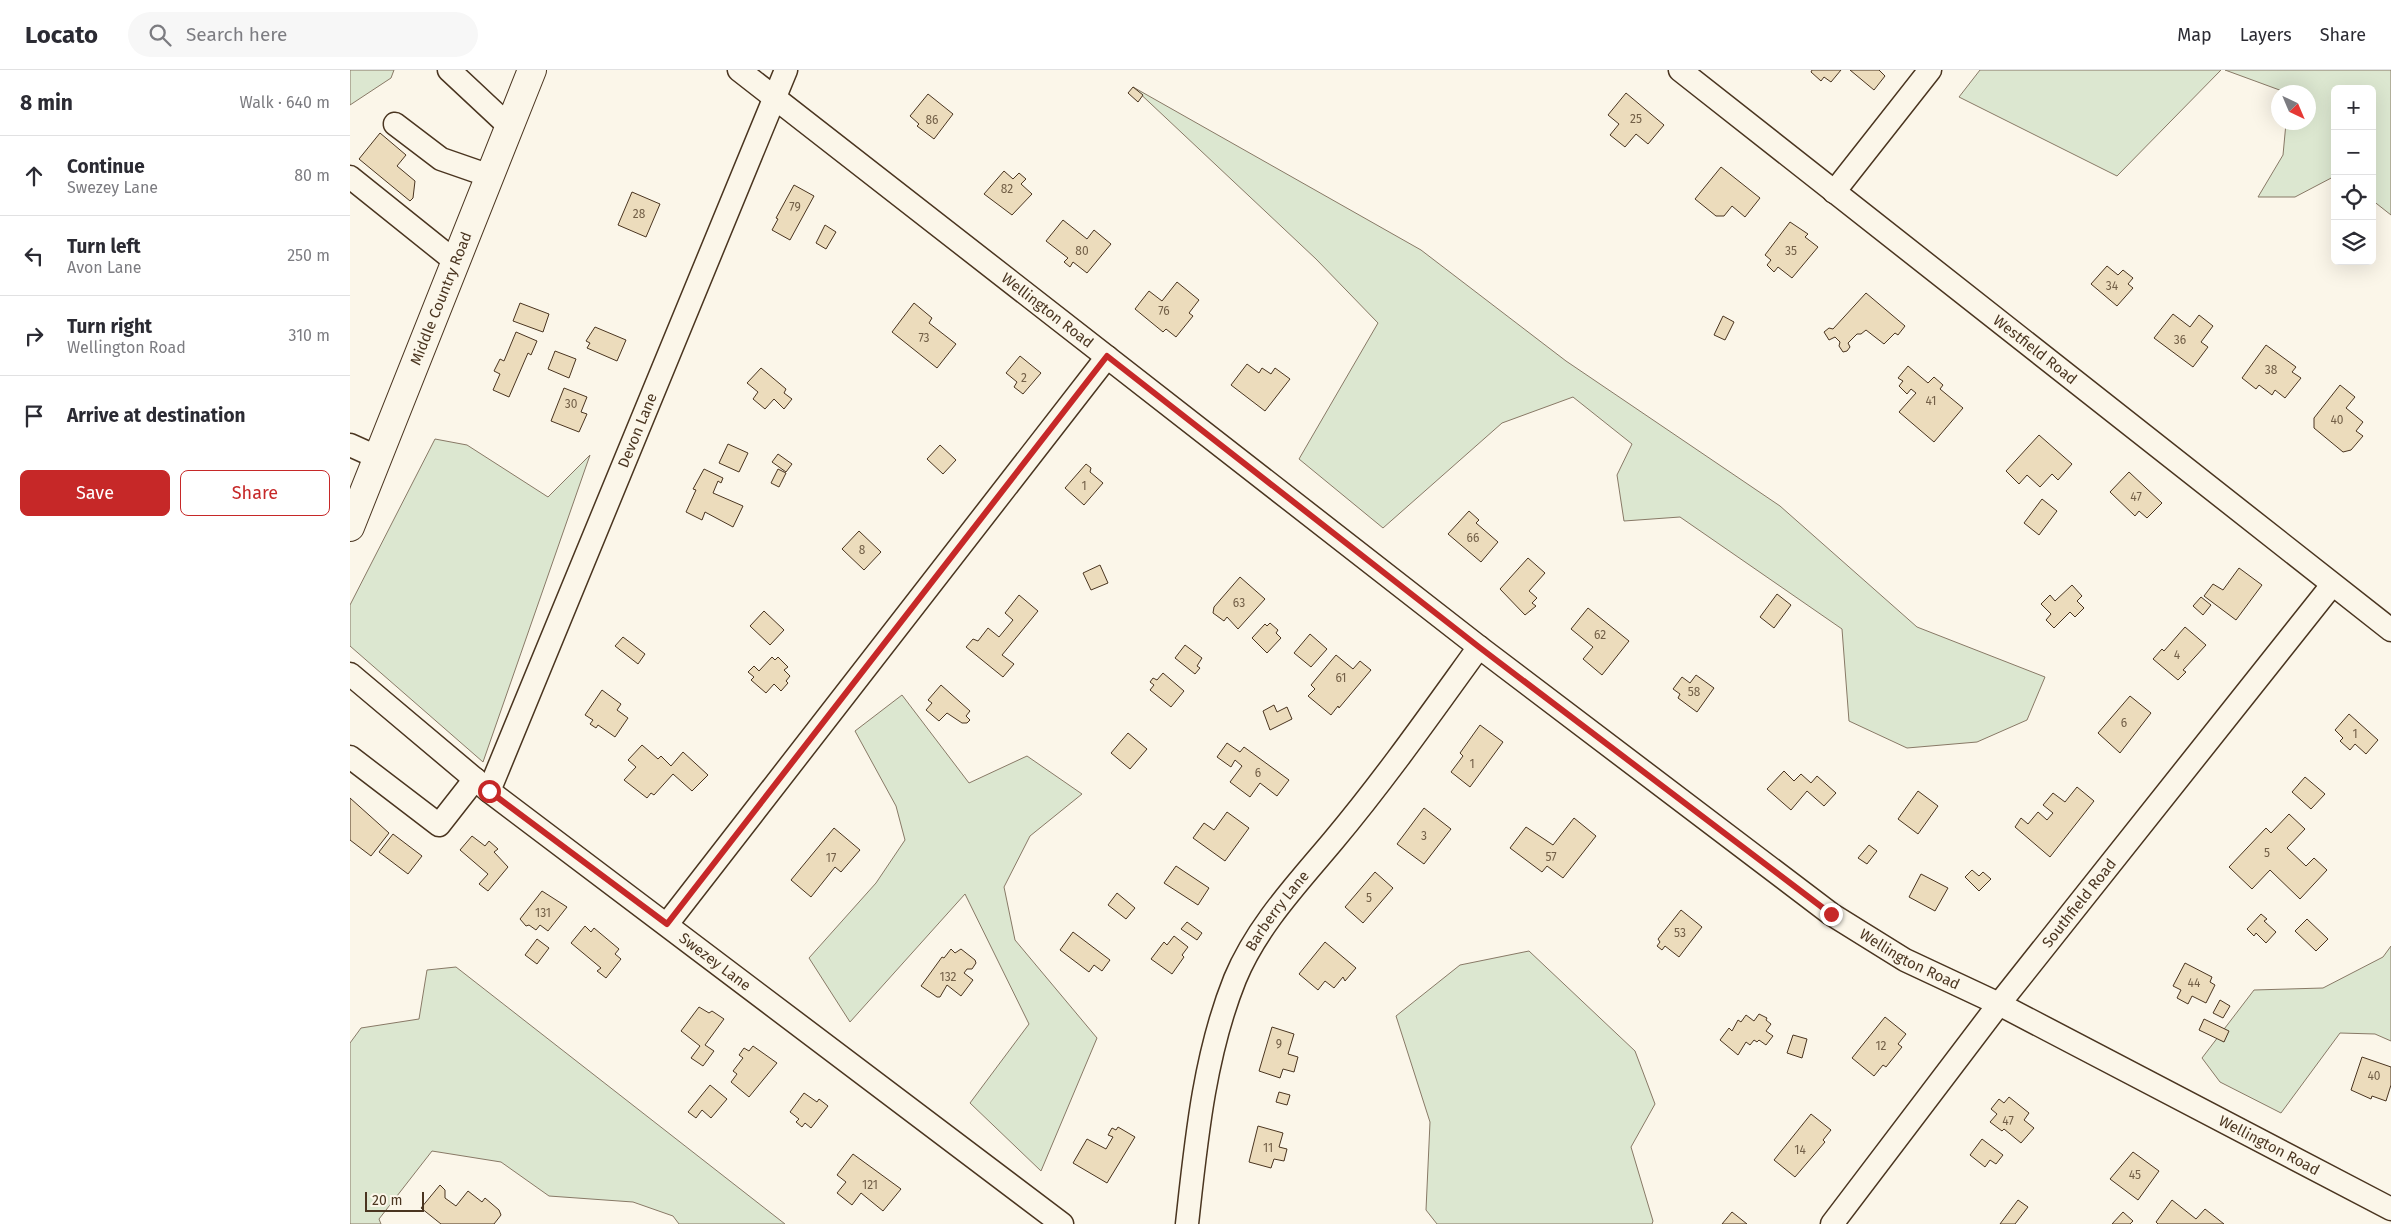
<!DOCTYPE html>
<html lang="en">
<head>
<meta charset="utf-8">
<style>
	:root { --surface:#fff; --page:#f7f7f7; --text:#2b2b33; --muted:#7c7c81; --line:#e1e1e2; --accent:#c62828 }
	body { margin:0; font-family:"Fira Sans",sans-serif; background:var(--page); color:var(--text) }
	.controls { position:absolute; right:15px; top:15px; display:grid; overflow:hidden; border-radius:8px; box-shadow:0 5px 20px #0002 }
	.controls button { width:45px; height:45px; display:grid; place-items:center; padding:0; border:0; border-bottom:1px solid var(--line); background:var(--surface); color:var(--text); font:25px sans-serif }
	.compass { position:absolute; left:1921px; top:15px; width:45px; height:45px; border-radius:50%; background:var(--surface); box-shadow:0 5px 20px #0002; rotate:136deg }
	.scale { position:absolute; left:15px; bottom:12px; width:59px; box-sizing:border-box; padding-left:5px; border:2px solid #4a3520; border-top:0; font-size:14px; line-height:18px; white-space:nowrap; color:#4a3520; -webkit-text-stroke:4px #fbf6e9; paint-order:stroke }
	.stop { position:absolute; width:15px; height:15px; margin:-11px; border:4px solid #c62828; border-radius:50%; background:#fff }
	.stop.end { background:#c62828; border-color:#fff; box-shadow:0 1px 5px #0008 }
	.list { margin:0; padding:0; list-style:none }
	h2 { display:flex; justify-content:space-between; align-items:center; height:65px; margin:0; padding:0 20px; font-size:21px }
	h2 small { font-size:16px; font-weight:400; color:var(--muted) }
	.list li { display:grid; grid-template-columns:32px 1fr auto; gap:15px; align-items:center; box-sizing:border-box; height:80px; padding:0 20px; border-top:1px solid var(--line) }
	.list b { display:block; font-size:19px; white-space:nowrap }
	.list p { margin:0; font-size:16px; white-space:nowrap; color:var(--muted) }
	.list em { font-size:16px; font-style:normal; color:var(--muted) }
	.actions { display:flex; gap:10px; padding:15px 20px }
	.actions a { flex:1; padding:11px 0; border:1px solid var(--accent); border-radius:8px; text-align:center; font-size:18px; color:var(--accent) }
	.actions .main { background:var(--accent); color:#fff }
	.icon { flex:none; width:28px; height:28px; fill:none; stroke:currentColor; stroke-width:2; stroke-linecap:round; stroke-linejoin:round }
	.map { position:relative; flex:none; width:2041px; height:1154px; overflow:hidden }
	header { display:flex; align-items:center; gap:30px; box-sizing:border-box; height:70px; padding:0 25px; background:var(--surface); border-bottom:1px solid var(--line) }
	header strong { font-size:24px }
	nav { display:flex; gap:28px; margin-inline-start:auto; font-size:18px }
	.search { width:350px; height:45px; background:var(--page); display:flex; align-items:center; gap:12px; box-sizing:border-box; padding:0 18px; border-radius:28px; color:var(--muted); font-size:19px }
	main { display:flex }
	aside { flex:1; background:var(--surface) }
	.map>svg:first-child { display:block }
	.green { fill:#dce7d0; stroke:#887966 }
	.building { fill:#ecdcbc; stroke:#4a3520 }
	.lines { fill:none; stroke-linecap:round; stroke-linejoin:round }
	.minor-casing { stroke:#4a3520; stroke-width:25 }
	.major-casing { stroke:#4a3520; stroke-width:30 }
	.minor { stroke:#fbf6e9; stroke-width:22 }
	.major { stroke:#fbf6e9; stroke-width:28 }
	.route { stroke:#c62828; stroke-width:6 }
	.labels { text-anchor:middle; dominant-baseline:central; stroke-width:4; stroke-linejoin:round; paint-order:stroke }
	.number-label { font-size:12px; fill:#725f47 }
	.street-label { font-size:15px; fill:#4a3520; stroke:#fbf6e9 }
</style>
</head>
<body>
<header>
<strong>Locato</strong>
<div class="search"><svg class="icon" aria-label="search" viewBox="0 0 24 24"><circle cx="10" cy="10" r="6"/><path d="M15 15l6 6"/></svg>Search here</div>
<nav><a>Map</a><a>Layers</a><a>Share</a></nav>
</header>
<main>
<aside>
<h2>8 min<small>Walk · 640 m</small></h2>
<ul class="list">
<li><svg class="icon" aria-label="ahead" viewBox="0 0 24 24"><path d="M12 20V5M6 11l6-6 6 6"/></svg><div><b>Continue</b><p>Swezey Lane</p></div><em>80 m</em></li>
<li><svg class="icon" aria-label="left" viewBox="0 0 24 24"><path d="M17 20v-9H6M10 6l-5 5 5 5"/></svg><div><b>Turn left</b><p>Avon Lane</p></div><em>250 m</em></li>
<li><svg class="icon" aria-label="right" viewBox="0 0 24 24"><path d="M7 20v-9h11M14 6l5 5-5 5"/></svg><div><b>Turn right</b><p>Wellington Road</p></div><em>310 m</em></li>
<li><svg class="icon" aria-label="arrive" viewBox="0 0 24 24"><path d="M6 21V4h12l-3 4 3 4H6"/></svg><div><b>Arrive at destination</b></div></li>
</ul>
<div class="actions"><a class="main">Save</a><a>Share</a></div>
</aside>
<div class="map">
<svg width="2041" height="1154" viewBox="0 0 2041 1154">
	<rect width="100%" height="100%" fill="#fbf6e9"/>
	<g class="green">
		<path d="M0,0H44L41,8L0,35Z"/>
		<path d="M1630,0H1871L1767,106L1609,27Z"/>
		<path d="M1875,0H2041V145L2022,130V19H1985V106L1945,127H1908L1933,85L1936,53L1958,52V22H1935Z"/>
		<path d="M783,17L1071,180L1216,291L1430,436L1567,557L1695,607L1677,650L1627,672L1557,678L1499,651L1492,559L1330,447L1274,451L1267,405L1282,374L1223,327L1152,353L1033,458L949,389L1028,253L966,189Z"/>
		<path d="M85,369L117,375L198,427L240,385L133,692L0,576V535Z"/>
		<path d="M552,625L619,713L677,686L732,724L680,766L654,817L665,870L747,968L691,1101L620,1033L679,954L615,824L500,952L459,888L526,813L555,770L546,736L505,661Z"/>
		<path d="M2041,876V971L2025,964L1990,963L1931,1043L1870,1012L1852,988L1904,920L1973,918L2033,887Z"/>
		<path d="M1179,881L1285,981L1305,1034L1281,1077L1303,1151L1302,1154H1087L1076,1140L1080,1052L1046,946L1110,895Z"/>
		<path d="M106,897L435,1154H329L323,1146L283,1132L199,1126L151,1092L82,1081L29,1149L31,1154H0V973L11,958L69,949L77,900Z"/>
	</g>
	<g class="building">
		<path d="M1462,0H1491L1481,12L1474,7L1471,11L1461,2Z"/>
		<path d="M1500,0H1529L1535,6L1524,20Z"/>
		<path d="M783,17L793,25L788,32L778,23Z"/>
		<path d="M1276,23L1314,55L1298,74L1286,64L1275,77L1260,65L1269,54L1258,45Z"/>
		<path d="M578,24L603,44L584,69L567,56L569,54L560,46Z"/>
		<path d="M30,63L56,85L47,96L65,111L63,128L60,131L9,89Z"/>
		<path d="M1371,97L1410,128L1395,147L1382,136L1374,146H1366L1345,129Z"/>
		<path d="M654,101L663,109L669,103L676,109L671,114L682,124L662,145L634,124Z"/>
		<path d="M444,115L464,126L440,170L422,160L428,149L426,148Z"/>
		<path d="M282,122L310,134L296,167L268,155Z"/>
		<path d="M713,150L737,169L744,160L761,174L737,203L723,192L720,197L714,192L718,188L696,171Z"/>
		<path d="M1440,152L1458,164L1455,167L1468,177L1442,208L1428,197L1424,202L1417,195L1421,190L1415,185Z"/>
		<path d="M475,155L486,162L476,179L466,173Z"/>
		<path d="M1757,196L1768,205L1773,200L1783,208L1778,214L1783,218L1767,236L1741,214Z"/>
		<path d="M827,212L849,230L839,243L843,246L826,267L816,259L813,262L785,239L799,221L812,231Z"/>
		<path d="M1516,223L1555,256L1548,265L1545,263L1534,274L1516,260L1511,264H1507L1498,273L1500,277L1497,281L1493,282L1489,276L1490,272L1485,267L1479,270L1474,262L1479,258L1483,259Z"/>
		<path d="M170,233L199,244L193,262L163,251Z"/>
		<path d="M564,233L582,248L579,253L606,274L587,298L542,262Z"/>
		<path d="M1823,244L1840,257L1849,245L1863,256L1851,272L1858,277L1843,297L1804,268Z"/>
		<path d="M1373,246L1384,252L1375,270L1364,265Z"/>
		<path d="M245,257L276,270L267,291L237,278L240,273L236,271Z"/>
		<path d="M166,262L187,271L181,285L178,283L159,327L143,320L150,304L144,301L150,289L154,291Z"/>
		<path d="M1916,275L1946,297L1942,302L1951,308L1935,328L1925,320L1922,325L1909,315L1906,319L1892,308Z"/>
		<path d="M205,281L226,289L219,308L198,299Z"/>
		<path d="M670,286L691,303L673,324L664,317L667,312L656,303Z"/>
		<path d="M897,294L909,303L912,298L921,304L925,298L940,309L915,341L881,315Z"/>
		<path d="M1558,296L1578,313L1584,307L1593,315L1590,319L1613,338L1584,372L1549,342L1566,323L1561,319L1557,324L1549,316L1553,311L1548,308Z"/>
		<path d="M411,298L436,319L434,323L442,329L434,339L424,329L415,339L403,329L408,322L397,313Z"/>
		<path d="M1990,315L2005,327L1996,338L2013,352L2006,361L2013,366L2001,380L1993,382L1964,358V348Z"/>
		<path d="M214,318L237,327L231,342L237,344L229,362L201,351Z"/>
		<path d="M1689,365L1722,394L1708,410L1702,404L1690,417L1677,405L1669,414L1656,401Z"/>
		<path d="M378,374L398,383L389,402L369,393Z"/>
		<path d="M590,375L606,390L593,404L577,389Z"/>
		<path d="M428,384L442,394L436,402L422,392Z"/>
		<path d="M736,394L741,398L740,402L753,413L734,435L715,418Z"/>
		<path d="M354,399L373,408L371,413L368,411L363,423L393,436L383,457L355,442L352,450L336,442L346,420L343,419Z"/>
		<path d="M428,399L436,403L429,417L421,413Z"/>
		<path d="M1779,402L1812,433L1797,448L1789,441L1785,446L1760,422Z"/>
		<path d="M1692,429L1707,441L1689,465L1674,453Z"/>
		<path d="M1119,441L1129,450L1126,453L1148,472L1131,492L1098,464Z"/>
		<path d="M509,461L531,482L514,500L492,479Z"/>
		<path d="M1178,488L1195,503L1179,521L1187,528L1182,533L1186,536L1175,545L1150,519Z"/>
		<path d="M750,495L758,513L741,520L733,503Z"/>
		<path d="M1889,498L1912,515L1886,550L1854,526L1863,514L1873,520Z"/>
		<path d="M890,507L915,529L888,559L877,547L874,551L863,543L864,537Z"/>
		<path d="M1722,515L1732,526L1727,531L1734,538L1725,547L1720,542L1704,558L1696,550L1701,544L1691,534L1700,525L1705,531Z"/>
		<path d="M1427,524L1441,535L1424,558L1410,547Z"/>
		<path d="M669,525L688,541L652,585L664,594L653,607L616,577L623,569L628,571L638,558L649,567L663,550L655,543Z"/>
		<path d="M1851,527L1861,535L1853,545L1843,536Z"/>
		<path d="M1238,538L1279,571L1252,605L1233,589L1243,577L1221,559Z"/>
		<path d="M414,541L434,560L420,575L400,556Z"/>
		<path d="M920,553L928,560L926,563L931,568L917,583L902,568L915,554L917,556Z"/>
		<path d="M1835,557L1856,575L1833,600L1836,602L1828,610L1803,589L1812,579L1814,581Z"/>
		<path d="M960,564L977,579L961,597L944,583Z"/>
		<path d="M273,567L295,584L288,594L265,576Z"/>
		<path d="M835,575L852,588L847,596L850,598L845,604L825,588Z"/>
		<path d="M986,585L1003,599L1010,591L1021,600L989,638L988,636L981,645L958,626L965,619L961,615Z"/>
		<path d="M422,587L425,590L428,587L438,597L434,600L440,606L436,611L438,613L431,621L424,614L416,623L401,610L404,607L398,602L404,596L409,601Z"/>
		<path d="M813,603L834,621L821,637L800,620L804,615L800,612L803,608L807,610Z"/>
		<path d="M1346,605L1364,618L1347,642L1328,628L1330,624L1323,619L1332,607L1340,613Z"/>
		<path d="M591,615L620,641L616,646L620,650L617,653H612L597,643L589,651L576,640L582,633L578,630Z"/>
		<path d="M252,620L271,634L267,640L278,648L265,667L248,655L246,658L240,654L243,650L235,645Z"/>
		<path d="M1780,626L1801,643L1770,683L1748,663Z"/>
		<path d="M924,635L927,642L937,637L942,649L920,660L913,641Z"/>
		<path d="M1999,644L2028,670L2016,684L2005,674L2000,680L1990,671L1993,668L1985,660Z"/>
		<path d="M1130,655L1153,672L1120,717L1101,702L1113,686L1110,683Z"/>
		<path d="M778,663L797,679L780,699L761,683Z"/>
		<path d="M877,673L890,682L894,677L939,710L927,726L910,713L900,727L880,712L892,696L885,690L881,697L867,687Z"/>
		<path d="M292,675L308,689L311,686L321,696L333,682L358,705L342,721L323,704L304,725L301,723L297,728L274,710L286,697L278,690Z"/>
		<path d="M1434,701L1444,711L1451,704L1461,713L1467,706L1486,723L1474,736L1457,721L1441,740L1417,719Z"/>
		<path d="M1955,707L1975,724L1961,739L1942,722Z"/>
		<path d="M1727,717L1744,731L1700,787L1665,757L1671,748L1678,754L1688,742L1697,750L1703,743L1693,735L1703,723L1715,732Z"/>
		<path d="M1568,721L1588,736L1568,764L1548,749Z"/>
		<path d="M0,728L39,763L21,786L0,770Z"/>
		<path d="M1074,738L1101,759L1074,794L1047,774Z"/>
		<path d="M877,742L899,758L875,791L843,768L854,753L864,760Z"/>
		<path d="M1939,744L1955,759L1937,778L1956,796L1964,788L1977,800L1950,829L1920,800L1902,819L1879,797L1916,758L1921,763Z"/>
		<path d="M1224,748L1246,766L1213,808L1197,796L1192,802L1160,778L1176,757L1203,775Z"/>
		<path d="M484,758L510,780L491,802L485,797L461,827L441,810Z"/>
		<path d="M43,764L72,786L58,804L29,782Z"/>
		<path d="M122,766L135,776L139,771L148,779L144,782L158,797L138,821L129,814L138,804L110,780Z"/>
		<path d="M1519,775L1527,781L1517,794L1508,788Z"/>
		<path d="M826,796L859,818L848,835L814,813Z"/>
		<path d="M1622,800L1629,806L1633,802L1641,809L1629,821L1615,807Z"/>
		<path d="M1025,802L1043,818L1013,853L995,837Z"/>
		<path d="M1571,804L1598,818L1585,841L1559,827Z"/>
		<path d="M192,821L217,837L198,861L190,855L186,860L179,855L176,856L170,849Z"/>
		<path d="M767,823L785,838L776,849L758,835Z"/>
		<path d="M1331,840L1352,857L1329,887L1315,876L1312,880L1307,876L1310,872L1308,869Z"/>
		<path d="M1911,844L1917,849L1914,851L1926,862L1916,873L1906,863L1904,866L1897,859Z"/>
		<path d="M1957,849L1978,869L1966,881L1945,861Z"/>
		<path d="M837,852L852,863L847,870L831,859Z"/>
		<path d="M235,856L241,862L244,858L269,879L265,884L271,889L256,908L247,901L251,898L221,873Z"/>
		<path d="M723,862L760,890L752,901L744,895L739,902L710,880Z"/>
		<path d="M824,866L838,877L832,885L834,887L822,904L801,889L814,872L817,875Z"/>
		<path d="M187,869L199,878L187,894L175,885Z"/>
		<path d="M975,872L1006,898L995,911L993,907L984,918L975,911L968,920L949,904Z"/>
		<path d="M601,879L605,883L611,879L625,890L626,893L622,899H617L614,903L623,910L611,926L597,915L590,927H587L571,916L592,887L594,888Z"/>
		<path d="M1835,893L1862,907L1860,912L1865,915L1856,933L1842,926L1838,934L1827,928L1831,920L1823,916Z"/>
		<path d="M1870,930L1880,936L1873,948L1863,943Z"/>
		<path d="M349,937L359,943L362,941L374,949L355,975L364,981L353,996L341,988L350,976L331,961Z"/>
		<path d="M1409,944L1417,948L1416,950L1421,954L1416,961L1423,966L1416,975L1409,970L1407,972L1404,970L1400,975L1396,972L1388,985L1370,970L1379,958L1382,961L1388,950L1391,952L1396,945L1404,951Z"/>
		<path d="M1535,947L1556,964L1548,974L1552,977L1536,997L1533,995L1524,1006L1502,988Z"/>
		<path d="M1854,949L1879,961L1874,972L1849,960Z"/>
		<path d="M922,957L944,964L938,984L948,987L944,1002L933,999L930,1008L909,1001Z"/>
		<path d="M1443,965L1457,969L1452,988L1437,983Z"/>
		<path d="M403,976L427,993L399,1027L381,1012L387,1004L383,1001L393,988L389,985L394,978L399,981Z"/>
		<path d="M2012,987L2041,997V1015L2036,1031L2022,1026L2021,1029L2001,1020Z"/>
		<path d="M360,1015L377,1029L361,1048L352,1040L346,1048L338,1042Z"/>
		<path d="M929,1022L940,1025L937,1035L926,1032Z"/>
		<path d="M454,1023L467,1032L469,1029L478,1036L461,1058L455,1053L452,1057L446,1052L449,1049L440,1042Z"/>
		<path d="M1659,1027L1679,1043L1674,1050L1684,1058L1671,1073L1654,1059L1652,1061L1640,1052L1647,1044L1641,1039L1649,1029L1654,1033Z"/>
		<path d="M1461,1044L1481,1060L1473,1070L1475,1072L1445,1107L1424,1090Z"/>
		<path d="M908,1056L933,1063L929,1077L937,1079L934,1091L924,1089L921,1098L899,1092Z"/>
		<path d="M768,1057L785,1067L757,1113L723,1093L737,1069L756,1079L763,1067L758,1065L762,1058L766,1060Z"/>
		<path d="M1632,1069L1653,1085L1646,1094L1640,1090L1635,1097L1620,1085Z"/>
		<path d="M1783,1082L1809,1101L1788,1130L1760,1109Z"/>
		<path d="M503,1084L551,1119L533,1141L511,1123L502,1135L487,1123L496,1112L487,1105Z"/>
		<path d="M90,1115L95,1120V1128L106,1136L118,1121L132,1132L135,1128L149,1140L151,1145L144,1154H91L71,1138Z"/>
		<path d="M1668,1130L1678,1137L1665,1154H1650Z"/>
		<path d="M1822,1130L1846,1149L1855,1139L1874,1154H1808L1806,1152Z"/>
		<path d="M1382,1142L1397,1154H1372Z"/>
		<path d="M1773,1142L1783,1151L1780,1154H1762Z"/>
	</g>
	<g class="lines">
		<defs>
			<g id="minor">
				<path d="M99,0L160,57"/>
				<path id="s1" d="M389,0L1129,577L1481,844L1555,890L1649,934L2041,1139"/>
				<path id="s2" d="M1330,0L2041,560"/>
				<path d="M45,54L91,89L140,106"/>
				<path d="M0,107L106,192"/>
				<path d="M1484,122L1580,0"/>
				<path d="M0,375L29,388"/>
				<path id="s3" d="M0,604L139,721L712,1154"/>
				<path d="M0,687L89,755L125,709"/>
				<path id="s4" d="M139,721L436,0"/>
				<path d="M317,854L757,287"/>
				<path id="s5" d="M837,1154C846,1072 854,986 885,909C907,856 947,814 983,771C1035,709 1082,642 1129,577"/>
				<path id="s6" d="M1482,1154L1649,934L1982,515"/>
			</g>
			<g id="major">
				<path id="s7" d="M0,457L182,0"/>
			</g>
		</defs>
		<use href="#minor" class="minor-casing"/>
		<use href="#major" class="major-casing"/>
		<use href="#minor" class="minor"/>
		<use href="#major" class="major"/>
	</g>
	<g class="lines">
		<path class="route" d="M139,721L317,854L757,286L1129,577L1481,844"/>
	</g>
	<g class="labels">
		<g class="number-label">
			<text x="1286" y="49">25</text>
			<text x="582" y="50">86</text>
			<text x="657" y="119">82</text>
			<text x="445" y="137">79</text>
			<text x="289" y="144">28</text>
			<text x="732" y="181">80</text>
			<text x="1441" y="181">35</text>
			<text x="1762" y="216">34</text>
			<text x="814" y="241">76</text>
			<text x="574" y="268">73</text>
			<text x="1830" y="270">36</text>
			<text x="1921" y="300">38</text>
			<text x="674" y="308">2</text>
			<text x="1581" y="331">41</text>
			<text x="221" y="334">30</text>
			<text x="1987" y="350">40</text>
			<text x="734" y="416">1</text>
			<text x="1786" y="427">47</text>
			<text x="1123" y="468">66</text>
			<text x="512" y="480">8</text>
			<text x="889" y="533">63</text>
			<text x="1250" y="565">62</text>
			<text x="1827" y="585">4</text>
			<text x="991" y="608">61</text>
			<text x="1344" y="622">58</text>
			<text x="1774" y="653">6</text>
			<text x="2005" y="664">1</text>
			<text x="1122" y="694">1</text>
			<text x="908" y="703">6</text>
			<text x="1074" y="766">3</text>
			<text x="1917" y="783">5</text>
			<text x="1201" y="787">57</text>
			<text x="481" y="788">17</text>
			<text x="1019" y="828">5</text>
			<text x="193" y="843">131</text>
			<text x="1330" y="863">53</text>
			<text x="598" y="907">132</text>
			<text x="1844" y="913">44</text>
			<text x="929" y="974">9</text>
			<text x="1531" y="976">12</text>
			<text x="2024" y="1006">40</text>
			<text x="1658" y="1051">47</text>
			<text x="918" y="1078">11</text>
			<text x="1450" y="1080">14</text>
			<text x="1785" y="1105">45</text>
			<text x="520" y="1115">121</text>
		</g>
		<g class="street-label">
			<text stroke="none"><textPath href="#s7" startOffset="246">Middle Country Road</textPath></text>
			<text stroke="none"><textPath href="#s1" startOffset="391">Wellington Road</textPath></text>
			<text stroke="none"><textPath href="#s2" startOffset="452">Westfield Road</textPath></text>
			<text stroke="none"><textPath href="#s4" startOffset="390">Devon Lane</textPath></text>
			<text stroke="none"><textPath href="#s6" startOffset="405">Southfield Road</textPath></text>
			<text stroke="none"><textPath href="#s5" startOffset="331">Barberry Lane</textPath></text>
			<text stroke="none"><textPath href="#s1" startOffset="1471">Wellington Road</textPath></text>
			<text stroke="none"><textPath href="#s3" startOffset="465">Swezey Lane</textPath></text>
			<text stroke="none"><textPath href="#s1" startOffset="1876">Wellington Road</textPath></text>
		</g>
	</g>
</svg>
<div class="controls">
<button>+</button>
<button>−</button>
<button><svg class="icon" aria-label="locate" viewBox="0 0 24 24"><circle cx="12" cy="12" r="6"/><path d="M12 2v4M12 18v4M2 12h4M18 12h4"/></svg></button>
<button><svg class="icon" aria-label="layers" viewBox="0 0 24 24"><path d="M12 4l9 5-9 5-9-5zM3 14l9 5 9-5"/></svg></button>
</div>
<svg class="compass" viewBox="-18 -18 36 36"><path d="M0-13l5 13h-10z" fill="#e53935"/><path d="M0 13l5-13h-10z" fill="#7c7c81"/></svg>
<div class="scale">20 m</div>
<div class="stop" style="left:139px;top:721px"></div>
<div class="stop end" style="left:1481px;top:844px"></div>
</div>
</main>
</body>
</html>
